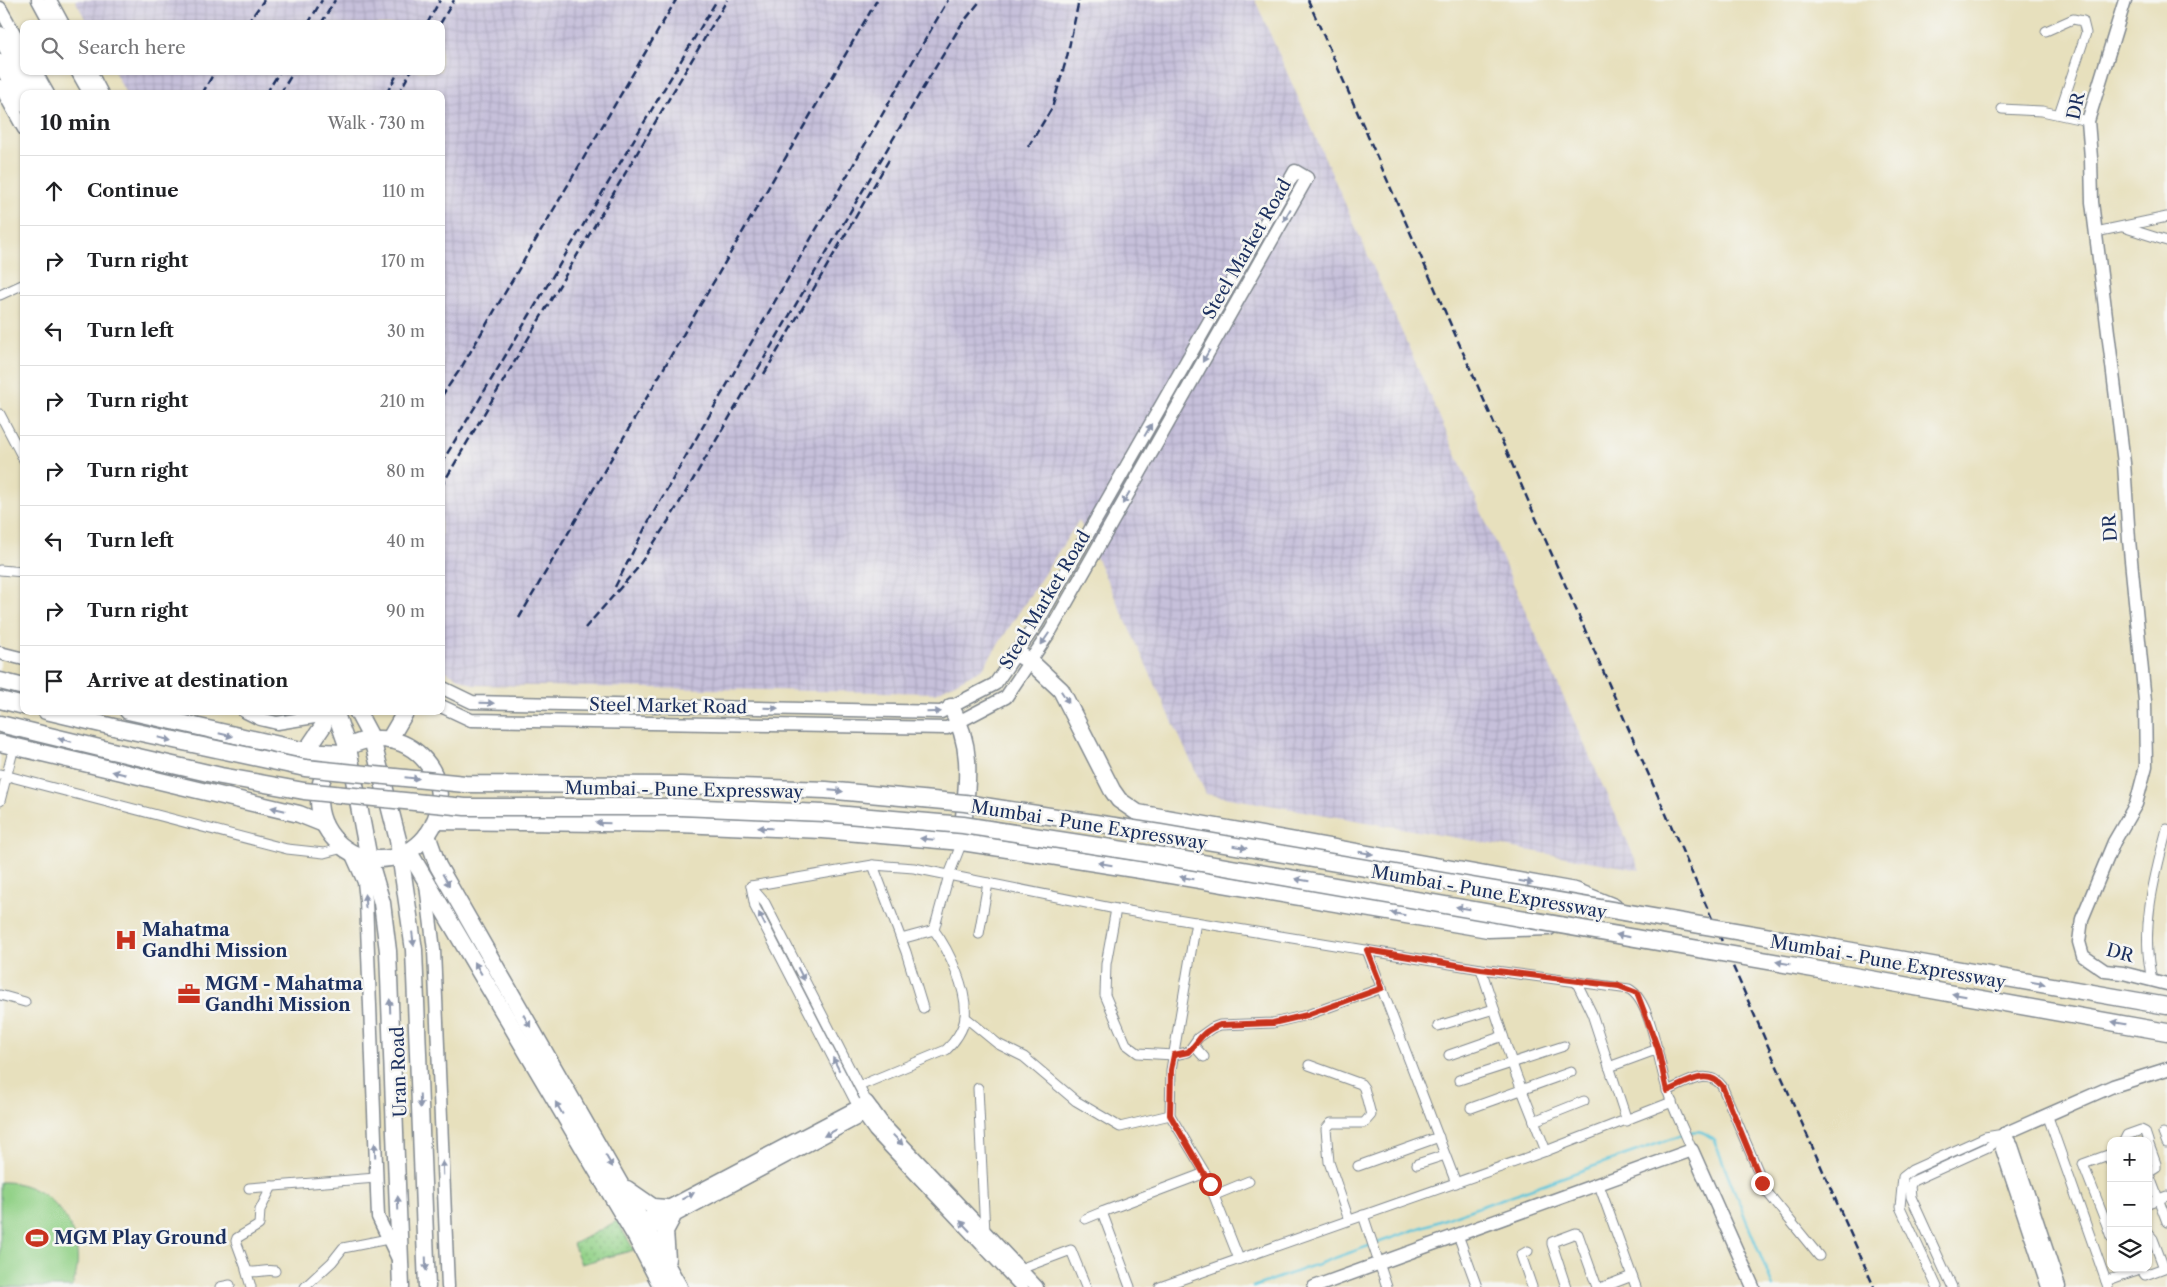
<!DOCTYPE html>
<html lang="en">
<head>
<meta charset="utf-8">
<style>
	:root { --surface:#fff; --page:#f6f6f6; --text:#202124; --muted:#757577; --line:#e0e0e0 }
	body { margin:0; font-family:"Libre Caslon Text",serif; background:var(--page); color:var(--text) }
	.controls { position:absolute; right:15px; bottom:15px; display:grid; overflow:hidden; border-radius:10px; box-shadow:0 1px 4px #0004 }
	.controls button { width:45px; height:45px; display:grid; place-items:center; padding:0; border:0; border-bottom:1px solid var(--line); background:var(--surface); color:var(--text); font:25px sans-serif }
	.stop { position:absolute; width:15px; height:15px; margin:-11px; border:4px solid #c8321e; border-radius:50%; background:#fff }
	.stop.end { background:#c8321e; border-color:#fff; box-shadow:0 1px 5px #0008 }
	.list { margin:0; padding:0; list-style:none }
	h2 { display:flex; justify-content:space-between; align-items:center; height:65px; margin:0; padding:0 20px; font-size:21px }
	h2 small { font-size:16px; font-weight:400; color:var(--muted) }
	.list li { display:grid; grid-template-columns:32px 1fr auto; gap:15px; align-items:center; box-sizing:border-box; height:70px; padding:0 20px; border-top:1px solid var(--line) }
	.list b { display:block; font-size:19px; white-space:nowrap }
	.list em { font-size:16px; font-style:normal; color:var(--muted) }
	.icon { flex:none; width:28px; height:28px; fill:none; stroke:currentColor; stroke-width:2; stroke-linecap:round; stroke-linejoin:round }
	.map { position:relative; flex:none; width:2167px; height:1287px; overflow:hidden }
	.search { position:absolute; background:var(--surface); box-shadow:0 1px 4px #0004; left:20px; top:20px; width:425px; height:55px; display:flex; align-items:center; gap:12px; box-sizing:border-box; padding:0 18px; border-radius:10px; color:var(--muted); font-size:19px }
	.panel { position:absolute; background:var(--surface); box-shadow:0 1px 4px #0004; left:20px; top:90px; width:425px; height:625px; border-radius:10px }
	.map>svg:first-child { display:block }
	.industrial { fill:url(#industrial-grid) }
	.grass { fill:url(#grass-dots); stroke:#578073 }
	.garden { fill:#93d288; stroke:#578073 }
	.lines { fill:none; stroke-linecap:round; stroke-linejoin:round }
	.stream { stroke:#5fc6dc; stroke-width:2.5 }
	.street-casing { stroke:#81888e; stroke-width:11 }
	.secondary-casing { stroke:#81888e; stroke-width:15 }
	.highway-casing { stroke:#81888e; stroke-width:19 }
	.street { stroke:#fff; stroke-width:9 }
	.secondary { stroke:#fff; stroke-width:12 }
	.highway { stroke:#fff; stroke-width:16 }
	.rail { stroke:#1b2f5e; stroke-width:2.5; stroke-dasharray:8 4; stroke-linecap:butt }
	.highway-bridge-casing { stroke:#81888e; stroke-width:19; stroke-linecap:butt }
	.highway-bridge { stroke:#fff; stroke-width:16 }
	.oneway { fill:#8d97ae }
	.route { stroke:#c8321e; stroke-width:6 }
	.labels { text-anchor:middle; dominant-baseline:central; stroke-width:5; stroke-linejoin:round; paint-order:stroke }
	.street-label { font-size:18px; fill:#1b2f5e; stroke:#f6f6f2 }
	.poi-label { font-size:18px; font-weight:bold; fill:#1b2f5e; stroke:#f6f6f2; text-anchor:start }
</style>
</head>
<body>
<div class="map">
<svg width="2167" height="1287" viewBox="0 0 2167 1287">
	<defs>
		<pattern id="industrial-grid" width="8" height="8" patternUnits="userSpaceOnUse" patternTransform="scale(1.25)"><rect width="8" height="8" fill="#c6c0da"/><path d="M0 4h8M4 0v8" fill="none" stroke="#aaa5be"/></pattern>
		<pattern id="grass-dots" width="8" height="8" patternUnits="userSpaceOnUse" patternTransform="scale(1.25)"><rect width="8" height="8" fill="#93d288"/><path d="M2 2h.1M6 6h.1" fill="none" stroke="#77ab72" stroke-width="1.8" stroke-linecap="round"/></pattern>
	</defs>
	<rect width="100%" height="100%" fill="#f6f6f2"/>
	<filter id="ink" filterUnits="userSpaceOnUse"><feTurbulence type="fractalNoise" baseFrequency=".02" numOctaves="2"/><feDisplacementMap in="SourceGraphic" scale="10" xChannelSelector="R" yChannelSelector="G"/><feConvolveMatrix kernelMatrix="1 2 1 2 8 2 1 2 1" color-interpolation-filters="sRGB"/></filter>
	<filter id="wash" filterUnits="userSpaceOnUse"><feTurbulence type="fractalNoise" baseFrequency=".0096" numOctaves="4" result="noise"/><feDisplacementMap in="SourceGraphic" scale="20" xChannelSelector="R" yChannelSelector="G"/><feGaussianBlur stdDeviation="1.12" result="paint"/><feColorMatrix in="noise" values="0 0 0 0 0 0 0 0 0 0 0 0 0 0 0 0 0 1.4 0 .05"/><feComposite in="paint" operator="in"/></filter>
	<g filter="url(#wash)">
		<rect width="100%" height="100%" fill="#e7e0bd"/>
		<path class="industrial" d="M75,0H1255L1640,870L1206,794L1079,520L983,668L936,693L473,685L441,669V94H126L114,71H441V24H88Z"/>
		<path class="grass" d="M617,1221L634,1250L581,1264L573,1244Z"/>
		<path class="garden" d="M0,1182C54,1180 92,1238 72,1287H0Z"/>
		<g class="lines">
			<g class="stream">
				<path d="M1687,1133C1699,1129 1705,1132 1714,1140L1773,1287"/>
				<path d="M1253,1287L1682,1135"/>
			</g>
		</g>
	</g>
	<g filter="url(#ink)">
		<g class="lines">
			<defs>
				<g id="street">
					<path d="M2046,31L2073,19L2083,21L2086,33L2059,114"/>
					<path d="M2002,109L2042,111L2088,121"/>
					<path d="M2123,227L2167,241"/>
					<path d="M2096,232L2167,217"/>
					<path d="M0,295L24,284"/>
					<path d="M0,414L24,460"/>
					<path d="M0,570L24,572"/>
					<path d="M0,774L287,849L324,853L343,848"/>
					<path d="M0,801L14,747"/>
					<path d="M873,865L906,952L923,1008"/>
					<path d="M751,886L873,865L914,868L1116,909L1481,969L1629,989C1652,1001 1659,1067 1668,1092C1674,1111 1684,1130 1692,1150"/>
					<path d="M751,886L755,907L858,1107"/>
					<path d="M753,889L765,903L867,1102"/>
					<path d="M1116,909L1106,964L1105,995L1126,1044L1138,1053L1174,1055L1188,1052L1198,1038L1212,1028L1220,1025L1273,1023L1307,1015L1382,988"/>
					<path d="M1196,922L1171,1070L1170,1115L1205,1173L1239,1259"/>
					<path d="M979,934L988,883"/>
					<path d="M901,939L934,930L949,875L962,842"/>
					<path d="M1367,950L1456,1183"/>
					<path d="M1481,969L1516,1075L1546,1151"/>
					<path d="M2152,979C2140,930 2154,878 2167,829"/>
					<path d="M1576,981L1592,1014L1627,1121"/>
					<path d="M0,995L25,1002"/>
					<path d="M965,1017L998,1044L1024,1057L1076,1101L1120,1127L1170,1115"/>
					<path d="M1438,1026L1494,1009"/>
					<path d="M1194,1046L1204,1057"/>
					<path d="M1449,1055L1503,1036"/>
					<path d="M1309,1065L1361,1084L1364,1088L1371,1115L1364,1123H1331L1326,1129L1329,1162L1349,1220"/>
					<path d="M1609,1067L1658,1049"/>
					<path d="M1459,1080L1564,1046"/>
					<path d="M859,1086L946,1050C954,1043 964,1029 965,1017C968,991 949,950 934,930"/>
					<path d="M978,1088L985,1233"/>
					<path d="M1667,1091C1685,1084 1707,1067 1722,1086L1767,1192L1819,1256"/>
					<path d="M1471,1108L1571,1072"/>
					<path d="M2047,1114L2108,1287"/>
					<path d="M1534,1121L1584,1101"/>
					<path d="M2163,1133L2167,1143"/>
					<path d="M2124,1141L2127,1135L2141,1130L2145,1132L2148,1141"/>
					<path d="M2148,1142L2156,1164V1168L2148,1173"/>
					<path d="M2111,1162L2108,1155L2083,1164L2105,1220L2111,1218"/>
					<path d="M1417,1164L1445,1155"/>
					<path d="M1358,1166L1439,1137"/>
					<path d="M2148,1172L2167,1222"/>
					<path d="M1599,1185L1636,1287"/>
					<path d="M272,1186L260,1210L259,1225L237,1238L236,1241L247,1271C256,1274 265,1269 275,1271"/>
					<path d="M249,1188L376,1178"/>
					<path d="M1215,1195L1249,1181"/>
					<path d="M2148,1203L2167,1196"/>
					<path d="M1363,1215L1387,1287"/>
					<path d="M1085,1219L1102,1212"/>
					<path d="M2105,1220L2111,1237"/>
					<path d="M1458,1235L1477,1287"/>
					<path d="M1528,1251L1521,1255L1532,1287"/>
					<path d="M2123,1268L2125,1274L2140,1269"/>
					<path d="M2140,1268L2145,1275L2164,1268L2153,1239L2148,1233"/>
					<path d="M1020,1269L1071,1250L1086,1287"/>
					<path d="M246,1270L251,1287"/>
					<path d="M2106,1281L2125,1274"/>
					<path d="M220,1287L230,1285"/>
					<path d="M305,1287L332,1262L343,1248L388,1239"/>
					<path d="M1130,1287L1102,1212L1205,1173"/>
					<path d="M1160,1287L1546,1151L1672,1102"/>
					<path d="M1566,1287L1552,1244V1242L1576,1233L1578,1234L1597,1287"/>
					<path d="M1603,1287L1632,1276"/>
					<path d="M1937,1287L1900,1207L1903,1177L1912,1170L1985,1137L2004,1134"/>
					<path d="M1952,1287L1911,1197L1910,1186L1913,1181L1988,1147L2004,1135"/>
				</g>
				<g id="secondary">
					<path d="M38,0L51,24"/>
					<path d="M50,0L63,24"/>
					<path d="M2125,0L2088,121L2091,158L2092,202L2124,463L2129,540L2145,701L2146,766L2136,804L2114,842L2082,919L2079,942L2083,956L2105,971L2123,973L2167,984"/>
					<path d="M0,8L24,51"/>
					<path d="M35,71L48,94"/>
					<path d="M77,71L90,94"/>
					<path d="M90,71L102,94"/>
					<path d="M0,86L24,129"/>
					<path d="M0,653L24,659"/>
					<path d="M441,687L472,702L941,712L995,684L1037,623L1295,171L1307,178L1051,630L1006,697L947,728L471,720L441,706"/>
					<path d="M244,711L260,719L277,723L327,715"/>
					<path d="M351,853L364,882L366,900L378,1217L398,1259"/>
					<path d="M426,885L434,950L448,1287"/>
					<path d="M860,1110L875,1131L1022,1287"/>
					<path d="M2004,1134L2113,1086L2167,1069"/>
					<path d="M2004,1134L2012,1146L2059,1287"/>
					<path d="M2004,1134L2002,1149L2048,1287"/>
					<path d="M634,1225L867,1102L884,1125L1037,1287"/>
					<path d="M639,1235L873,1110"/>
					<path d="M1314,1287L1692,1150L1753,1287"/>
				</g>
				<g id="highway">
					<path d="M0,35L33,94"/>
					<path d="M0,62L24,104"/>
					<path d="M1016,653L1030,661L1061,690L1112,790L1119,800L1138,813L1575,891L1614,907"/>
					<path d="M0,681L24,687"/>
					<path d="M0,700L24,706"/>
					<path d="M951,707C976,751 966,789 962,837"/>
					<path d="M46,711L118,728"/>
					<path d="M128,711L306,751L341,753"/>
					<path d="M335,711L348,748L369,859L382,903L388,951L401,1287"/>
					<path d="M357,711L372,739L398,840L414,950L427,1287"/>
					<path d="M0,724L112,751"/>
					<circle cx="379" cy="799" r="60"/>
					<path d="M389,740L406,711"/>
					<path d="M0,743L299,814L324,824"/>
					<path d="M306,751L323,726L327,711"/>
					<path d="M435,821L679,824L823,830L962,842L1153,872L1488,929L1549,927"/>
					<path d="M427,835L438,866L679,1287"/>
					<path d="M409,852L636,1237L662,1287"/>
					<path d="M1835,948L2167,1006"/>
					<path d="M1831,972L2167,1032"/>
					<path d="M627,1189L653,1207L666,1208"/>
					<path d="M667,1259L665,1231L672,1218"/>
				</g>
			</defs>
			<use href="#street" class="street-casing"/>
			<use href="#secondary" class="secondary-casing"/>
			<use href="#highway" class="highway-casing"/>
			<use href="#street" class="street"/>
			<use href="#secondary" class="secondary"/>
			<use href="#highway" class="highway"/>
			<g class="rail">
				<path d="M1308,0L1874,1287"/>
				<path d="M247,24L264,0"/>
				<path d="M308,24L322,0"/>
				<path d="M321,24L335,0"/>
				<path d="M427,24L440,0"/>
				<path d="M440,24L454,0"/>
				<path d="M202,94L215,71"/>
				<path d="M266,94L280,71"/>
				<path d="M280,94L294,71"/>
				<path d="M386,94L399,71"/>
				<path d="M398,94L411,71"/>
				<path d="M1028,147L1052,108L1067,57L1079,0"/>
				<path d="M764,374L890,158"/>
				<path d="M441,397L461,368L676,0"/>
				<path d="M441,464L717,0"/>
				<path d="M441,487L727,0"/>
				<path d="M615,587L647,524L948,0"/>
				<path d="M519,618L877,0"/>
				<path d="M585,628L636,570L671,517L923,88L961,25L981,0"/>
			</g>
			<defs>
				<g id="highway-bridge">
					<path d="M118,728L305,768L465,784L681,785L826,790L965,803L1160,833L1835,948"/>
					<path d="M112,751L221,776L304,791L465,807H680L824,813L963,825L1156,855L1831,972"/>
				</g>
			</defs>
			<use href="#highway-bridge" class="highway-bridge-casing"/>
			<use href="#highway-bridge" class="highway-bridge"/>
		</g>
		<defs><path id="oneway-solid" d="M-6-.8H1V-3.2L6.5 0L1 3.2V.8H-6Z" transform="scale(1.25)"/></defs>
		<g class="oneway">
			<use href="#oneway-solid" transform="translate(1287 215) rotate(120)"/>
			<use href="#oneway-solid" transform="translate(1206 356) rotate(120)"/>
			<use href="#oneway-solid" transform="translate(1148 430) rotate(-60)"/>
			<use href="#oneway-solid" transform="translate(1126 498) rotate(120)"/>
			<use href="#oneway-solid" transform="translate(1045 639) rotate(124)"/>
			<use href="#oneway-solid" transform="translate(1065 697) rotate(57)"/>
			<use href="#oneway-solid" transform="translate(487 703) rotate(1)"/>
			<use href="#oneway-solid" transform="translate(771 708) rotate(1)"/>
			<use href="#oneway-solid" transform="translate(934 712) rotate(-1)"/>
			<use href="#oneway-solid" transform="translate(226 735) rotate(13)"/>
			<use href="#oneway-solid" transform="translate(165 739) rotate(13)"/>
			<use href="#oneway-solid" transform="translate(65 740) rotate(-167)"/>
			<use href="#oneway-solid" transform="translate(119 773) rotate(-166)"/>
			<use href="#oneway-solid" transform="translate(412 778) rotate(6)"/>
			<use href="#oneway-solid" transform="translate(836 791) rotate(5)"/>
			<use href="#oneway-solid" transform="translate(278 809) rotate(-167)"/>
			<use href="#oneway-solid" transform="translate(603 823) rotate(-179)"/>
			<use href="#oneway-solid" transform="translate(765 828) rotate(-178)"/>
			<use href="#oneway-solid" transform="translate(927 839) rotate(-175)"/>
			<use href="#oneway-solid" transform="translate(1240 847) rotate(10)"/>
			<use href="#oneway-solid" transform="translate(1366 853) rotate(10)"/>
			<use href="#oneway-solid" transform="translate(1105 864) rotate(-171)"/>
			<use href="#oneway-solid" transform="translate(1187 878) rotate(-170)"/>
			<use href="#oneway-solid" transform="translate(446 880) rotate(61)"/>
			<use href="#oneway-solid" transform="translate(1302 880) rotate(-170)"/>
			<use href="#oneway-solid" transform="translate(1526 882) rotate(10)"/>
			<use href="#oneway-solid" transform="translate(365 901) rotate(-94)"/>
			<use href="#oneway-solid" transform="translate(1463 908) rotate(-170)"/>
			<use href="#oneway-solid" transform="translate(1398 914) rotate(-170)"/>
			<use href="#oneway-solid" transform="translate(762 919) rotate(-117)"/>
			<use href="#oneway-solid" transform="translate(1623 936) rotate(-170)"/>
			<use href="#oneway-solid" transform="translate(413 939) rotate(83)"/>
			<use href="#oneway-solid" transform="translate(1783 963) rotate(-170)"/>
			<use href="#oneway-solid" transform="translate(478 968) rotate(-120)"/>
			<use href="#oneway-solid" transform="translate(801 974) rotate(63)"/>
			<use href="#oneway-solid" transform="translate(2038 983) rotate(10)"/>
			<use href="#oneway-solid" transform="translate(1959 995) rotate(-170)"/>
			<use href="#oneway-solid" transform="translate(390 1006) rotate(-92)"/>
			<use href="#oneway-solid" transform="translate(527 1021) rotate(60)"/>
			<use href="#oneway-solid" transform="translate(2119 1023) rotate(-170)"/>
			<use href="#oneway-solid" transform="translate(836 1064) rotate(-117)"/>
			<use href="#oneway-solid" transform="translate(420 1101) rotate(88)"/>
			<use href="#oneway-solid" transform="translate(559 1108) rotate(-120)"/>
			<use href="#oneway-solid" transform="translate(830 1133) rotate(152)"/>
			<use href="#oneway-solid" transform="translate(898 1140) rotate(46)"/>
			<use href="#oneway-solid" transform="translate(375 1150) rotate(-92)"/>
			<use href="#oneway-solid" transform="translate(609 1161) rotate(60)"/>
			<use href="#oneway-solid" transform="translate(443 1168) rotate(-92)"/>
			<use href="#oneway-solid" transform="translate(688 1196) rotate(-28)"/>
			<use href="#oneway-solid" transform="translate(398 1203) rotate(-92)"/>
			<use href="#oneway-solid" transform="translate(965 1226) rotate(-133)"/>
			<use href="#oneway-solid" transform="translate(426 1264) rotate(88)"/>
		</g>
	</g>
	<g class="lines" filter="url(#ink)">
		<path class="route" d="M1210,1184L1170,1115L1171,1070L1174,1055L1188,1052C1201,1040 1200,1032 1220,1025L1273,1023L1307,1015L1382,988L1367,950L1481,969L1619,986L1637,993L1658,1049L1667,1091C1685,1084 1707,1067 1722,1086L1762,1183"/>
	</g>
	<defs>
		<symbol id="hospital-bare" viewBox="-9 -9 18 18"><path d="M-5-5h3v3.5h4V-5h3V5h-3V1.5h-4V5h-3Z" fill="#c8321e" stroke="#f6f6f2" stroke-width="2.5" paint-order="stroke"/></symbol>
		<symbol id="office-bare" viewBox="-9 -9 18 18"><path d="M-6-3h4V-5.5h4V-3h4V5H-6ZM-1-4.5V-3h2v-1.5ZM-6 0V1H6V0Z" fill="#c8321e" stroke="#f6f6f2" stroke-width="2.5" paint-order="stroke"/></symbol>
		<symbol id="stadium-bare" viewBox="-9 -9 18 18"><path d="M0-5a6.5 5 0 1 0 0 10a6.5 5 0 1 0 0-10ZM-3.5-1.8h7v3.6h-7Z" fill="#c8321e" stroke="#f6f6f2" stroke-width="2.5" paint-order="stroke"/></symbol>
	</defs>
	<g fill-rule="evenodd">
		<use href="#hospital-bare" x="110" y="924" width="32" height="32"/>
		<use href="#office-bare" x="173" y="978" width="32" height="32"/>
		<use href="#stadium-bare" x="21" y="1222" width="32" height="32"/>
	</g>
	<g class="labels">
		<g class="street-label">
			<text transform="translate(2076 106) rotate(-78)">DR</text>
			<text transform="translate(1247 249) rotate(-60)">Steel Market Road</text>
			<text transform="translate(2110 528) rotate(-94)">DR</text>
			<text transform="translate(1045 600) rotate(-59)">Steel Market Road</text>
			<text transform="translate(668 706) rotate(1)">Steel Market Road</text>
			<text transform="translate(684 790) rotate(1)">Mumbai - Pune Expressway</text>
			<text transform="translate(1089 825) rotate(9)">Mumbai - Pune Expressway</text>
			<text transform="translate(1489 892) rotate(10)">Mumbai - Pune Expressway</text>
			<text transform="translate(2120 953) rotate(15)">DR</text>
			<text transform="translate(1888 962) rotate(10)">Mumbai - Pune Expressway</text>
			<text transform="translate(399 1072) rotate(-92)">Uran Road</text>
		</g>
		<g class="poi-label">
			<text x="142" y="930">Mahatma<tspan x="142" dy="21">Gandhi Mission</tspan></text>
			<text x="205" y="984">MGM - Mahatma<tspan x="205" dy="21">Gandhi Mission</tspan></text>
			<text x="54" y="1238">MGM Play Ground</text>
		</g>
	</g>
</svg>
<div class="controls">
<button>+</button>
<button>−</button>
<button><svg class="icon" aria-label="layers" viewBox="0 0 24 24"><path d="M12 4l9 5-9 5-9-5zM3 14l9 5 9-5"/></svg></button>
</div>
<div class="stop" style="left:1210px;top:1184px"></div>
<div class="stop end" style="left:1762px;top:1183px"></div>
<div class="search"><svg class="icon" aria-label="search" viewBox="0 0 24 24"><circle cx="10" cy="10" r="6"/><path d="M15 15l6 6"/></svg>Search here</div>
<section class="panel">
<h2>10 min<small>Walk · 730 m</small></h2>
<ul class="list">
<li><svg class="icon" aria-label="ahead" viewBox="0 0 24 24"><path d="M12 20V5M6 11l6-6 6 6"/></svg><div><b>Continue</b></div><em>110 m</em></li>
<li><svg class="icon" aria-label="right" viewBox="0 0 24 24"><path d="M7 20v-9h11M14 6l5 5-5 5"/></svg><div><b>Turn right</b></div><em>170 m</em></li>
<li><svg class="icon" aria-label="left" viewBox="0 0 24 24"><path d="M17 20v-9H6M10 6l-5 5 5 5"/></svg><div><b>Turn left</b></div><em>30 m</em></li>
<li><svg class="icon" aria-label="right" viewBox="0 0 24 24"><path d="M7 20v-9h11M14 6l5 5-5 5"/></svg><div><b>Turn right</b></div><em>210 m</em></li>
<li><svg class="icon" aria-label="right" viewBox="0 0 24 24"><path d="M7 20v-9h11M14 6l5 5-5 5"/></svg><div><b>Turn right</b></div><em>80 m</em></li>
<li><svg class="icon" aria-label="left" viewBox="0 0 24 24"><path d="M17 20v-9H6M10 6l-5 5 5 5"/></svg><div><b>Turn left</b></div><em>40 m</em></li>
<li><svg class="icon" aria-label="right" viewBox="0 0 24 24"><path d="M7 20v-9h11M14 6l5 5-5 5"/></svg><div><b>Turn right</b></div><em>90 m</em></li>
<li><svg class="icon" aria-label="arrive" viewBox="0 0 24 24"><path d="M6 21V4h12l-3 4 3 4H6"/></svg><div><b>Arrive at destination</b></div></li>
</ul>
</section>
</div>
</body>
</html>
